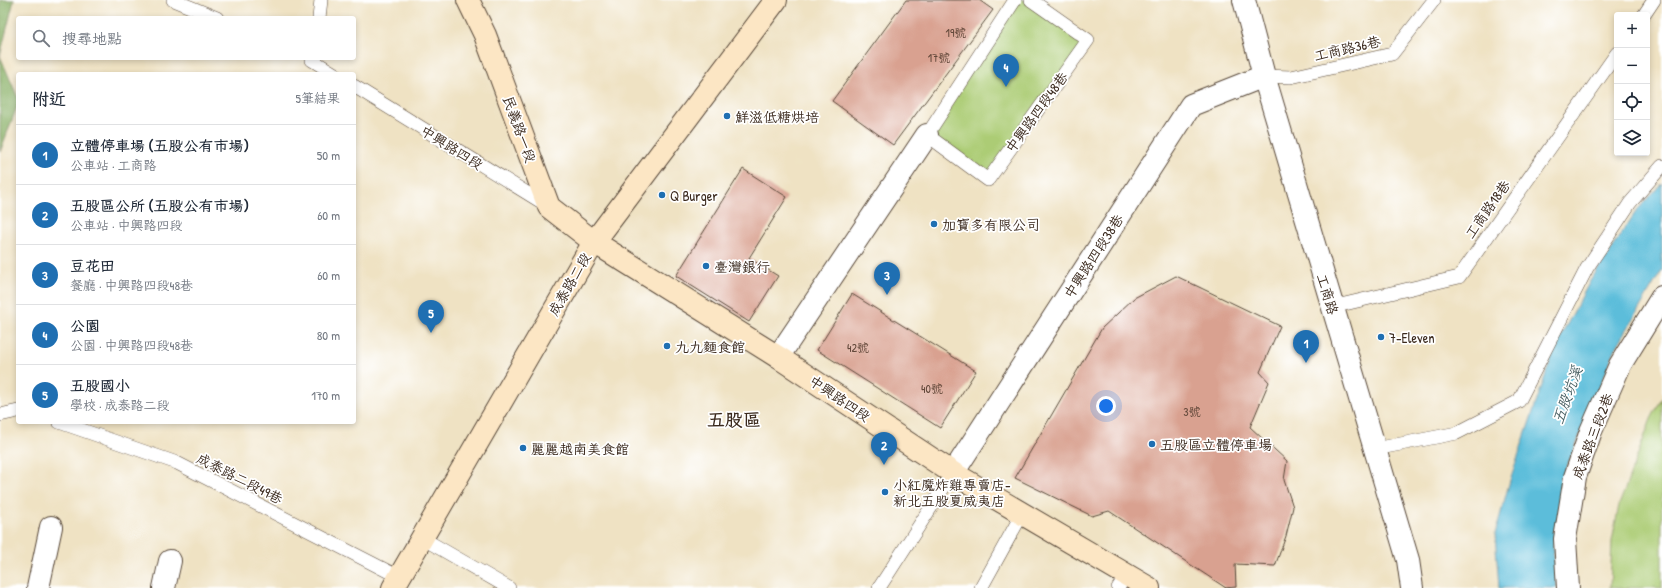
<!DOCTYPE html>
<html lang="zh-TW">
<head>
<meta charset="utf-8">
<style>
	:root { --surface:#fff; --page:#f2f2f3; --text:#1f2937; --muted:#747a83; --line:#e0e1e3; --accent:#1f6fb2 }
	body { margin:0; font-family:"Patrick Hand","LXGW WenKai TC",sans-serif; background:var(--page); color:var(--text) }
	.controls { position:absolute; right:12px; top:12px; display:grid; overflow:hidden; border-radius:4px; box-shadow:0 2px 6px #0003 }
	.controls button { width:36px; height:36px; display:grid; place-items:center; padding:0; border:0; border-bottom:1px solid var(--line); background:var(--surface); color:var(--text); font:20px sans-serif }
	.you { position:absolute; left:1106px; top:406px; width:14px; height:14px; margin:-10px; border:3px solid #fff; border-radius:50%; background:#1a73e8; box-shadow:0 0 0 6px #1a73e833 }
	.badge { display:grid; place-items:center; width:26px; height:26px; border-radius:50%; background:var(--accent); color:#fff; font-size:13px; font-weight:700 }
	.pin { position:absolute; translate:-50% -33px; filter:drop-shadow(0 1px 2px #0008) }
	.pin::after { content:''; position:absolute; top:21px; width:14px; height:12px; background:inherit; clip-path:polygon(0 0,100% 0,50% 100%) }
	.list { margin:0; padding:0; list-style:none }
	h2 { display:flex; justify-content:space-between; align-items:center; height:52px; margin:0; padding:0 16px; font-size:17px }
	h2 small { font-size:13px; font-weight:400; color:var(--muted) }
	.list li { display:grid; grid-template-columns:26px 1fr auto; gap:12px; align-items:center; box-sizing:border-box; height:60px; padding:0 16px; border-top:1px solid var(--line) }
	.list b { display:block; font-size:15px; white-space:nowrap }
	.list p { margin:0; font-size:13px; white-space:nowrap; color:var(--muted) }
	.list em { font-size:13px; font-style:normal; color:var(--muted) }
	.icon { flex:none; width:22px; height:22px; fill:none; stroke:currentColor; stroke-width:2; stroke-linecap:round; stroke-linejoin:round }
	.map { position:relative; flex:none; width:1662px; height:588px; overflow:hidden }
	.search { position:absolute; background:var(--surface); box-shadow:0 2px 6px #0003; left:16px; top:16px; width:340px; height:44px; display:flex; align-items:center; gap:10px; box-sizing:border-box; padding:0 14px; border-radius:4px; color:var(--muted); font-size:15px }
	.panel { position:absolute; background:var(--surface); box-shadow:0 2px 6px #0003; left:16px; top:72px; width:340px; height:352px; border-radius:4px }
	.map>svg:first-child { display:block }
	.green { fill:#accc74; stroke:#747b49 }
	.forest { fill:#89b066; stroke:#626d42 }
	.water { fill:#5bbdda; stroke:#4b747c }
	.building { fill:#d9a190 }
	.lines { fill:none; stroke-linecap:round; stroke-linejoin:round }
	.service-casing { stroke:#564637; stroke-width:14 }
	.minor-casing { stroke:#564637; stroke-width:24 }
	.tertiary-casing { stroke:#564637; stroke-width:24 }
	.secondary-casing { stroke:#564637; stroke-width:24 }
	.service { stroke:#fff; stroke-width:13 }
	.minor { stroke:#fff; stroke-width:22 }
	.tertiary { stroke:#fff; stroke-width:22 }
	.secondary { stroke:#fce6c4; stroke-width:22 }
	.poi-dot { fill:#1f6fb2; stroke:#fff; stroke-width:1.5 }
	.labels { text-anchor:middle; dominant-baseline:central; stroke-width:3.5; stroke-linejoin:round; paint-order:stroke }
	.number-label { font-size:12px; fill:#62483a }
	.street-label { font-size:14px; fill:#3b2a1e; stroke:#fff }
	.poi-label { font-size:14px; fill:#3b2a1e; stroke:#fff; text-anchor:start }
	.water-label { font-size:15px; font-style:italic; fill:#465d60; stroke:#fff }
	.district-label { font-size:18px; font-weight:bold; fill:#3b2a1e; stroke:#fff }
</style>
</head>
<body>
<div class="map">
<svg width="1662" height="588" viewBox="0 0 1662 588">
	<rect width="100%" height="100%" fill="#fff"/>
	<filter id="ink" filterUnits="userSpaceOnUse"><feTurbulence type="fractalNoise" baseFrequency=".025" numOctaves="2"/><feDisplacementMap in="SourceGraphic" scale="8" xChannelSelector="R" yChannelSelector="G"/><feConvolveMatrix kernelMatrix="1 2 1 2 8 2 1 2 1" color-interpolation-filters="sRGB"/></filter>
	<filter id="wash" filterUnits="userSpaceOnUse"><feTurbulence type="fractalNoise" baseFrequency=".012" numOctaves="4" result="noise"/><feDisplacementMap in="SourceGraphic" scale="16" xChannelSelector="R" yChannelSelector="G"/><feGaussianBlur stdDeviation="0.9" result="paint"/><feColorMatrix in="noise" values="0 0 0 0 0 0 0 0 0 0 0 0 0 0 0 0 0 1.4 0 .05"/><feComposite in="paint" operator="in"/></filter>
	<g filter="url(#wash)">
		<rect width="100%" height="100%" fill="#efe2c3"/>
		<g class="green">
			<path d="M1015,0H1031L1088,40L988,180L927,135Z"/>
			<path d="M1662,398V588H1610L1612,541L1619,505L1651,419Z"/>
		</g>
		<path class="forest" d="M0,0H14L0,56L18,98V104L0,152Z"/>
		<path class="water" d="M1662,183V270L1615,350L1566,469L1553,547L1557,588H1499L1495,534L1511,477L1555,347L1590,281L1637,210Z"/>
		<g id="blocks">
			<g class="building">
				<path d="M906,0H979L993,10L893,145L832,101Z"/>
				<path d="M743,169L787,197L749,258L778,276L749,322L676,276Z"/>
				<path d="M1176,276L1280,326L1260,372L1269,382L1250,427L1287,461L1284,480L1293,507L1286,536L1275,566L1235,564L1236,587L1226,588L1109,511L1092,516L1015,478L1102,328L1134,298Z"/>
				<path d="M852,294L976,371L940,428L817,350Z"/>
			</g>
		</g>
	</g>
	<g filter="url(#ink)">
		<use href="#blocks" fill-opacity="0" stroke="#564637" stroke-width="1"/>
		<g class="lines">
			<defs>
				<g id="service">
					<path d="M173,0L217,18"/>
					<path d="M1015,0L927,135L988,180L1088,40L1031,0"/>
					<path d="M1644,15L1654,0"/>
					<path d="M319,18L321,0"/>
					<path d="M312,58V60L335,74"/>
					<path d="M1264,76L1291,77L1392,54L1434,0"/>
					<path d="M354,86L548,206"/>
					<path d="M1332,307L1459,277L1617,53"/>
					<path d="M0,415L18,411"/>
					<path d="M59,422L177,463L399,577"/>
					<path d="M1375,449L1457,433L1519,401L1587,268L1630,203L1662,166"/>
					<path d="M422,538L509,588"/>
					<path d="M879,588L953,473"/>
					<path d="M981,588L1022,514"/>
					<path d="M1118,588L1127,574"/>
				</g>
				<g id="minor">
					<path d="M778,357L927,135"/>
					<path d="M953,473L1191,105L1264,76"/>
					<path d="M38,588L51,527"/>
					<path d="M164,588L170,561"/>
					<path d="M1568,588L1565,539L1575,477L1591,431L1620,365L1662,297"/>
				</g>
				<path id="tertiary" d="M1244,0L1264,76L1408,560L1412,588"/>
				<g id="secondary">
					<path d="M468,0L485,35L549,207L594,242L778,357L953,473L1149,588"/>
					<path d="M393,588L594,242L776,0"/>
				</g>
			</defs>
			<use href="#service" class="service-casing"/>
			<use href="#minor" class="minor-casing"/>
			<use href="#tertiary" class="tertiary-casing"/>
			<use href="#secondary" class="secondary-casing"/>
			<use href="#service" class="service"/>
			<use href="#minor" class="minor"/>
			<use href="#tertiary" class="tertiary"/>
			<use href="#secondary" class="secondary"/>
		</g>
	</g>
	<g class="poi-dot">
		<circle cx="727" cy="116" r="4"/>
		<circle cx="662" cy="195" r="4"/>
		<circle cx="934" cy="224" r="4"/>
		<circle cx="706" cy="266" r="4"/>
		<circle cx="1381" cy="337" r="4"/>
		<circle cx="667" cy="346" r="4"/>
		<circle cx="1152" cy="444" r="4"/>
		<circle cx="523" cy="448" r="4"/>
		<circle cx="885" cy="492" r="4"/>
	</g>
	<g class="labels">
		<g class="number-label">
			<text x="956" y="32">19號</text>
			<text x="939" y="57">17號</text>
			<text x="858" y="347">42號</text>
			<text x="932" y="388">40號</text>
			<text x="1192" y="411">3號</text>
		</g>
		<g class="street-label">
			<text transform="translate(1347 48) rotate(-13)">工商路36巷</text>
			<text transform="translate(1036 112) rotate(-54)">中興路四段48巷</text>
			<text transform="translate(520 129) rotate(70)">民義路一段</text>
			<text transform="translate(452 147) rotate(32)">中興路四段</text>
			<text transform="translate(1487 209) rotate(-55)">工商路18巷</text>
			<text transform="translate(1093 256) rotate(-57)">中興路四段38巷</text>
			<text transform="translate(569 284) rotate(-60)">成泰路二段</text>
			<text transform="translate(1328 294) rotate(73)">工商路</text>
			<text transform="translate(840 398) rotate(34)">中興路四段</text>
			<text transform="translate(1592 436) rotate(-69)">成泰路三段2巷</text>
			<text transform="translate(240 478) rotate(27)">成泰路二段49巷</text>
		</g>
		<g class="poi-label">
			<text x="735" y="116">鮮滋低糖烘培</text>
			<text x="670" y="195">Q Burger</text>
			<text x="942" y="224">加寶多有限公司</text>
			<text x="714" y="266">臺灣銀行</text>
			<text x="1389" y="337">7-Eleven</text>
			<text x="675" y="346">九九麵食館</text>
			<text x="1160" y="444">五股區立體停車場</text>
			<text x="531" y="448">麗麗越南美食館</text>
			<text x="893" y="484">小紅魔炸雞專賣店-<tspan x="893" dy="16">新北五股夏威夷店</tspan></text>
		</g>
		<g class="water-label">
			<text transform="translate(1567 395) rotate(-70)">五股坑溪</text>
		</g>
		<g class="district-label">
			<text x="734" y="419">五股區</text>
		</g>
	</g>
</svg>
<div class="controls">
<button>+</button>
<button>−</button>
<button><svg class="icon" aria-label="locate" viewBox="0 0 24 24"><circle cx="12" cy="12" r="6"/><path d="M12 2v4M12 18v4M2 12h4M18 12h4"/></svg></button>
<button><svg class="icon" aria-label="layers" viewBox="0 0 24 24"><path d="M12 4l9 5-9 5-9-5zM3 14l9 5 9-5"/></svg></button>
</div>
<div class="you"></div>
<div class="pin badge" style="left:1306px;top:363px">1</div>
<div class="pin badge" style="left:884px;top:465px">2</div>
<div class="pin badge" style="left:887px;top:295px">3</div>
<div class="pin badge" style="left:1006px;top:87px">4</div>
<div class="pin badge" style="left:431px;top:333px">5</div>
<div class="search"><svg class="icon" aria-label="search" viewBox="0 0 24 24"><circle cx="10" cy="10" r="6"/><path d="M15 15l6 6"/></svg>搜尋地點</div>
<section class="panel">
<h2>附近<small>5筆結果</small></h2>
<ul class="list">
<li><span class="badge">1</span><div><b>立體停車場 (五股公有市場)</b><p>公車站 · 工商路</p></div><em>50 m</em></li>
<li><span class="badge">2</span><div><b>五股區公所 (五股公有市場)</b><p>公車站 · 中興路四段</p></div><em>60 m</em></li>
<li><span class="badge">3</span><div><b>豆花田</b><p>餐廳 · 中興路四段48巷</p></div><em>60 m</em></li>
<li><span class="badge">4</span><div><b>公園</b><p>公園 · 中興路四段48巷</p></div><em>80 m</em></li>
<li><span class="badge">5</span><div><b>五股國小</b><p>學校 · 成泰路二段</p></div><em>170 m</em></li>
</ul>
</section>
</div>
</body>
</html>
